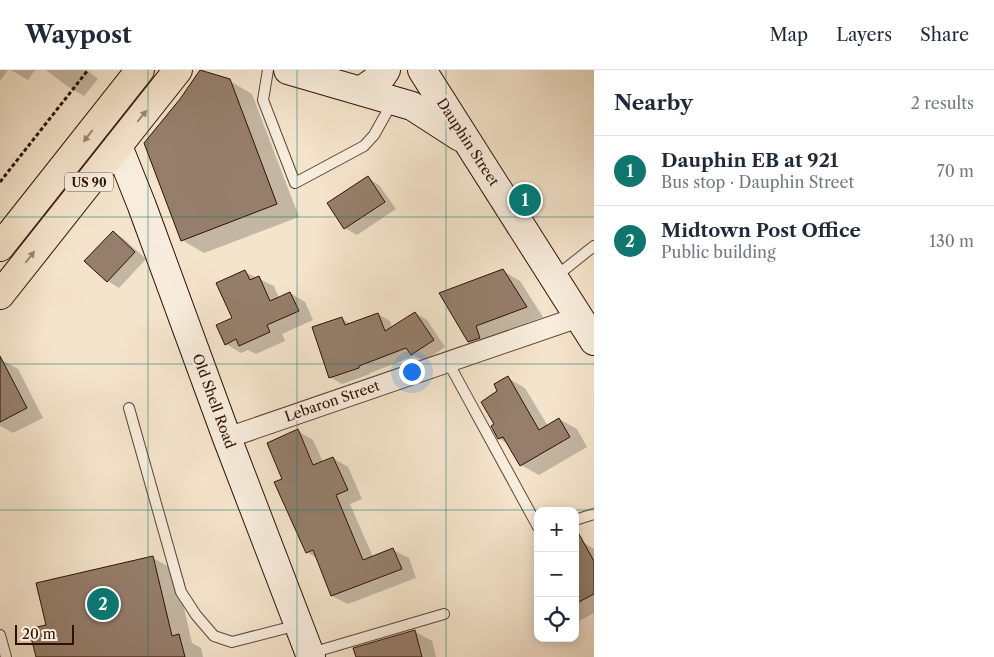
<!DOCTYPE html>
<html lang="en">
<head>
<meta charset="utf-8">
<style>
	:root { --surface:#fff; --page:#f2f2f3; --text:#1f2937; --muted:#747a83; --line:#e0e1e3; --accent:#0f766e }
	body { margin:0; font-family:"Libre Caslon Text",serif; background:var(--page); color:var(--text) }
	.controls { position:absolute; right:15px; bottom:15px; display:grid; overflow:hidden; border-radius:10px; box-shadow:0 2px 12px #0003 }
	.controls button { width:45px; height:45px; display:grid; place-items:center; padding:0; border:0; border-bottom:1px solid var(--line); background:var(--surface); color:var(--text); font:25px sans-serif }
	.scale { position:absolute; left:15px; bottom:12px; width:59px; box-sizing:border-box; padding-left:5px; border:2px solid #2f1002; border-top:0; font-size:14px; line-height:18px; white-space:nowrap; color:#2f1002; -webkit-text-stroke:4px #f8eddd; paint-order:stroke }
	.you { position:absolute; left:411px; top:301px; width:18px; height:18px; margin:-12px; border:4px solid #fff; border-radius:50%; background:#1a73e8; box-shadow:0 0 0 8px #1a73e833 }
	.badge { display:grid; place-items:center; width:32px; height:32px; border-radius:50%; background:var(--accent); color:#fff; font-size:16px; font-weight:700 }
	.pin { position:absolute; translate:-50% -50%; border:2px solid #fff; box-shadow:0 1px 5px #0006 }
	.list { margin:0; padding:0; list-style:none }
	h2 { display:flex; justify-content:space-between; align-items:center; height:65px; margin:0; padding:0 20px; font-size:21px }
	h2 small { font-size:16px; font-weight:400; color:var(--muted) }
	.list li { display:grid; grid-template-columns:32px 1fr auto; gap:15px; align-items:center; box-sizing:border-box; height:70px; padding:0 20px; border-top:1px solid var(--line) }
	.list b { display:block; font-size:19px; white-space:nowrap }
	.list p { margin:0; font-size:16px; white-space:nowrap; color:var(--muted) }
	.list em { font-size:16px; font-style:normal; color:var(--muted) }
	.icon { flex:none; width:28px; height:28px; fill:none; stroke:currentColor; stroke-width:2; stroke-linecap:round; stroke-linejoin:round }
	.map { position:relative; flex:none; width:594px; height:587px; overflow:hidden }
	header { display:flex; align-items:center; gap:30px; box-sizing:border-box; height:70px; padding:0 25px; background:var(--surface); border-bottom:1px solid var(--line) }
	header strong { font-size:24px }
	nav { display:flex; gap:28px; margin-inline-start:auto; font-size:18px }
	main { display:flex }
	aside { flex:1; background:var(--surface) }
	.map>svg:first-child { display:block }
	.shadow { fill:#0003 }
	.building { fill:#957e6b; stroke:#2f1002 }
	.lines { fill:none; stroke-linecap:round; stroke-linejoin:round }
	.lane-casing { stroke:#604534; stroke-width:12 }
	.street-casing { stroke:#604534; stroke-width:22 }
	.secondary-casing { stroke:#2f1002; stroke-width:30 }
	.primary-casing { stroke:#2f1002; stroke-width:30 }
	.path { stroke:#2f1002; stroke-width:3; stroke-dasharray:4 2.5; stroke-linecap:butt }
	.lane { stroke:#f8eddd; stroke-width:10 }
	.street { stroke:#f8eddd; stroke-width:20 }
	.secondary { stroke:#f8eddd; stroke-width:28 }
	.primary { stroke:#f4e4cb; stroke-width:28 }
	.oneway { fill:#9b8571 }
	.grid { fill:none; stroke:#0f766e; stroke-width:1; stroke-opacity:0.55 }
	.labels { text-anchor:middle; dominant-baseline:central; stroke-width:4.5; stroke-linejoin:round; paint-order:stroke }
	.shield { fill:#f8eddd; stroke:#6b5244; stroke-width:1 }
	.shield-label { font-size:12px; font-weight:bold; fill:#2f1002 }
	.street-label { font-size:14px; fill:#2f1002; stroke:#f8eddd }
</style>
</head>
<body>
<header>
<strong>Waypost</strong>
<nav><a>Map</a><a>Layers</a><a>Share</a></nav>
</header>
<main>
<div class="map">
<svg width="594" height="587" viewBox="0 0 594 587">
	<rect width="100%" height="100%" fill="#f4e4cb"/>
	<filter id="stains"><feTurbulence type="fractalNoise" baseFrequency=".004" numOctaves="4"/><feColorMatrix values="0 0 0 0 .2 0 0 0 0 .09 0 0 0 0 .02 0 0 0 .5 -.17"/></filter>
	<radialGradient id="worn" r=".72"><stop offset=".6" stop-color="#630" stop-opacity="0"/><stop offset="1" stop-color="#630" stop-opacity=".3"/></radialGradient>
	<g class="shadow">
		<path d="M0,0H8L0,11Z"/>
		<path d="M11,0H35L28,10Z"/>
		<path d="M46,0H87L98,9L84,26L67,16Z"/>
		<path d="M230,11L252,24L299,147L204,183L182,170Z"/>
		<path d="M368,108L379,115L396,139L357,165L345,158Z"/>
		<path d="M113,162L124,169L146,189L119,218L108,211L86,191Z"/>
		<path d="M503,201L520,211L543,247L493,266L497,278L487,282L469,272L441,224Z"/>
		<path d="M245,202L274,216L279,228L290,223L305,232L313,250L282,264L285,271L256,284L248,280L241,283L226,274Z"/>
		<path d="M415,243L427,250L445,277L424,291L414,286L370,303V304L342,314L330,307L342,249L351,254L378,244L390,251L392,258Z"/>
		<path d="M0,289L18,299L43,348L13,363L0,356Z"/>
		<path d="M508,308L525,318L548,356L559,349L577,359L587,377L539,405L521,395L509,374L499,369L495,355L499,321Z"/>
		<path d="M298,361L313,370L323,392L333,388L348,397L362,429L350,434L373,487L393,480L409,488L416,508L348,534L332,526L318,489L307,482L284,409Z"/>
		<path d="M584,473L594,479V543L577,552L575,551V477Z"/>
		<path d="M153,488L175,500L192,573L201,578L203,587H37L48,556Z"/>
		<path d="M414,561L432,571L436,587H357Z"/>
	</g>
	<g class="building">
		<path d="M200,0L230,9L277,134L181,171L144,73L180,29Z"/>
		<path d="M368,106L385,132L344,159L327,133Z"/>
		<path d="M113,161L135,182L107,212L84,191Z"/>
		<path d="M503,199L527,237L476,256L480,268L468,272L439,223Z"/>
		<path d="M245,200L250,210L259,206L270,231L290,222L299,241L267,255L270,262L239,276L236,269L225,275L216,255L232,248L216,213Z"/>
		<path d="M415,242L434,270L411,285L406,278L359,296V298L329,308L312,257L342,247L345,255L378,243L385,261Z"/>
		<path d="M0,286L27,338L0,352Z"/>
		<path d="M508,306L539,360L559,348L570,367L520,396L503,367L498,369L491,356L494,354L481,332L497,321L494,314Z"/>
		<path d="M298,359L313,395L333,387L348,420L336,425L363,490L393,478L402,499L331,526L313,480L306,483L274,412L282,409L267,373Z"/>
		<path d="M575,457L594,491V524L575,534Z"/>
		<path d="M153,486L172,566L179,564L185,587H36L29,559L46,555L36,513Z"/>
		<path d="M415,560L422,587H356L353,578Z"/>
	</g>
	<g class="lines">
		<defs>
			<g id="lane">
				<path d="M268,0L263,30L295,113L364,76L374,65L392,33"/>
				<path d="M555,207L594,176"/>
				<path d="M448,292L538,457"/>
				<path d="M129,338L181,522L196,545L214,566L232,572L298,555"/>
				<path d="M575,450L594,444"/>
				<path d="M0,565L6,587"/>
				<path d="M311,583L444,544"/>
			</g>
			<path id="street" d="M227,368L579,247"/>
			<g id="secondary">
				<path d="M288,0L412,36L460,67"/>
				<path d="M422,0L594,271"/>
				<path d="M362,20L382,6L386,0"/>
				<path d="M118,76L142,136L227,368L311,587"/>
			</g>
			<g id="primary">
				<path d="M0,177L140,0"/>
				<path d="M0,225L178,0"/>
			</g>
		</defs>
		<use href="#lane" class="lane-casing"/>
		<use href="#street" class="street-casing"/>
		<use href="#secondary" class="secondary-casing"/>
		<use href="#primary" class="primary-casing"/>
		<path class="path" d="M0,112L88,0"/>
		<use href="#lane" class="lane"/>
		<use href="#street" class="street"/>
		<use href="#secondary" class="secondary"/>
		<use href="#primary" class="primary"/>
	</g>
	<defs><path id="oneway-solid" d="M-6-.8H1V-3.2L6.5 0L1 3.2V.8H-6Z" transform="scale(1.25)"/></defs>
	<g class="oneway">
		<use href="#oneway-solid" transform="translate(142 46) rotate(-51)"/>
		<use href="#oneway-solid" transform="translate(88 66) rotate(128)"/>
		<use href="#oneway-solid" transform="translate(30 187) rotate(-52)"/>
	</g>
	<path class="grid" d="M148,0V587M297,0V587M446,0V587M0,147H594M0,294H594M0,440H594"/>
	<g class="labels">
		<rect class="shield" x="65" y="102.5" width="48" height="19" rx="4"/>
		<g class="shield-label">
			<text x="89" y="112">US 90</text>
		</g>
		<g class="street-label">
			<text transform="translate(468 72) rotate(57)">Dauphin Street</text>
			<text transform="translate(214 331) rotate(70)">Old Shell Road</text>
			<text transform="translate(332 331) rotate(-19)">Lebaron Street</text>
		</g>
	</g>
	<rect width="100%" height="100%" filter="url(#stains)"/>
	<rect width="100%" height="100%" fill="url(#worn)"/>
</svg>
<div class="controls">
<button>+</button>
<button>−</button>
<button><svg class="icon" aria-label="locate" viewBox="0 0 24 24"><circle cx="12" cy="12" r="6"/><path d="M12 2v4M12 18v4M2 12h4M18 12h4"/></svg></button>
</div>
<div class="scale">20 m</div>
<div class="you"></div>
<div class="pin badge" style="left:525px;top:130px">1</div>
<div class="pin badge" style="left:103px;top:534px">2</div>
</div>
<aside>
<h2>Nearby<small>2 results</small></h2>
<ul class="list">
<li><span class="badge">1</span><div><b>Dauphin EB at 921</b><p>Bus stop · Dauphin Street</p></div><em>70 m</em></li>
<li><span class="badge">2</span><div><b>Midtown Post Office</b><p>Public building</p></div><em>130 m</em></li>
</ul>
</aside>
</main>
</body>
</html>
